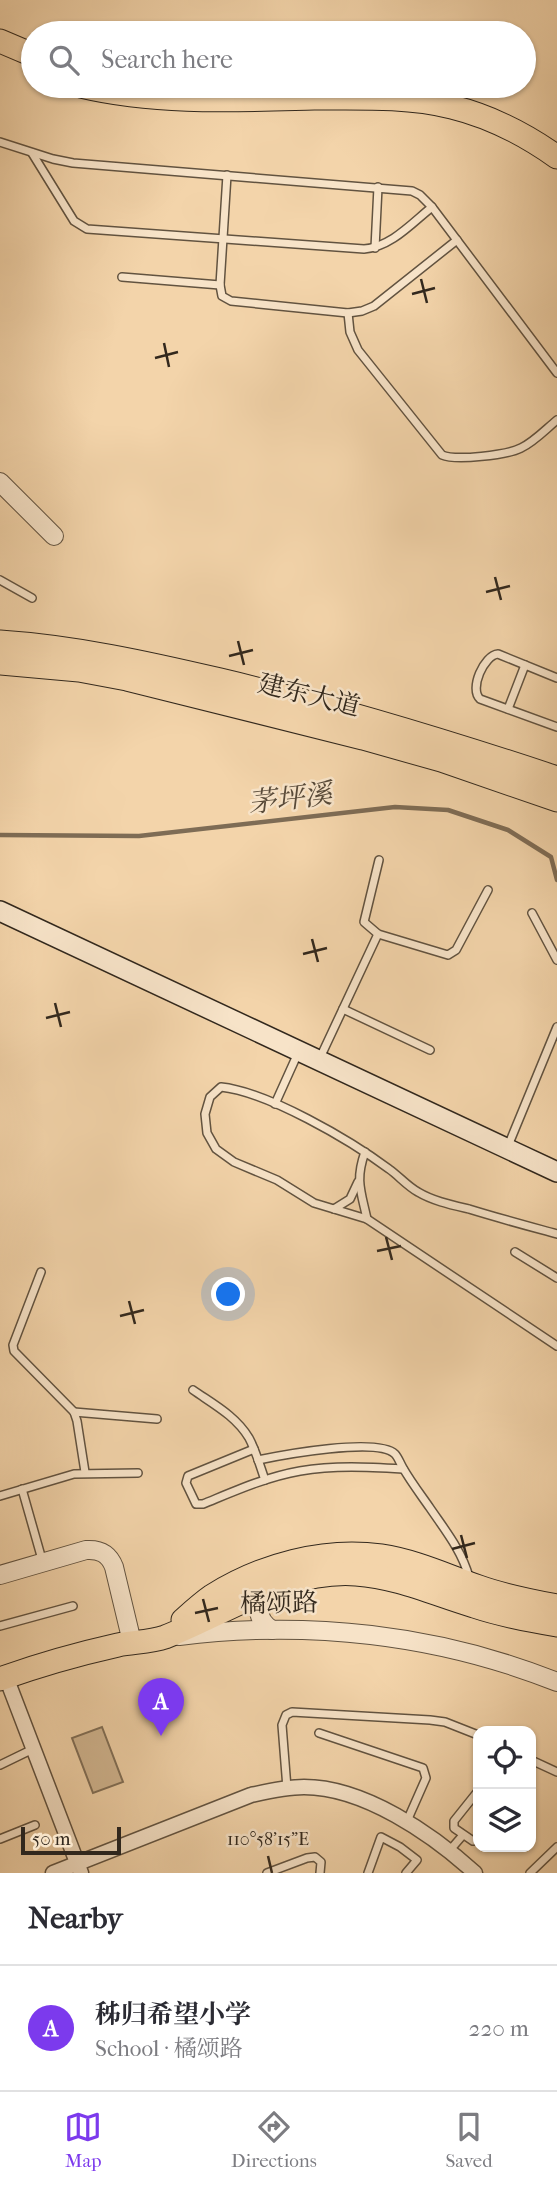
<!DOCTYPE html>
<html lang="en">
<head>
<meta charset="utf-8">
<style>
	:root { --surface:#fff; --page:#f2f2f3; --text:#2b2b33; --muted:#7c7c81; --line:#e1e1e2; --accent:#7c3aed }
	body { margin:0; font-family:"IM FELL French Canon","Noto Serif SC",serif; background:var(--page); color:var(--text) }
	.controls { position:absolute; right:21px; bottom:21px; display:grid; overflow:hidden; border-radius:14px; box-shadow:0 2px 5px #0004 }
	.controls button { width:63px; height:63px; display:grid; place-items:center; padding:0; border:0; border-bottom:2px solid var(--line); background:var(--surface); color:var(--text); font:35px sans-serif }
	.scale { position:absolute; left:21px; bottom:18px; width:100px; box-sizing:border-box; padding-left:7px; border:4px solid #32281d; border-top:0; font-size:19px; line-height:24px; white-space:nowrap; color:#32281d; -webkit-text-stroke:5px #f7e3c8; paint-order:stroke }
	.you { position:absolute; left:229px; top:1295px; width:24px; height:24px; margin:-18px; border:5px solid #fff; border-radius:50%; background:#1a73e8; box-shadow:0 0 0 10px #1a73e833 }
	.badge { display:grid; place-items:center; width:46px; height:46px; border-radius:50%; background:var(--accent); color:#fff; font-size:23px; font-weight:700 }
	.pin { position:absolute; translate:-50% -58px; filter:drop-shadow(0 2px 4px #0008) }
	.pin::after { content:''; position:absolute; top:37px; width:24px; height:21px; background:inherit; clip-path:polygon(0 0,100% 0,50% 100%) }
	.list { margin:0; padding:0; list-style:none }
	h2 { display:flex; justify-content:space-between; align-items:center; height:91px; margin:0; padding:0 28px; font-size:30px }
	h2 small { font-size:23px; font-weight:400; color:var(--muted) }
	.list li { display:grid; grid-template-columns:46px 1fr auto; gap:21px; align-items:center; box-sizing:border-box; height:126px; padding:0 28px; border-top:2px solid var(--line) }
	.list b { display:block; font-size:26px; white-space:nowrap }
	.list p { margin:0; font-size:23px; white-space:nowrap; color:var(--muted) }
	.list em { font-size:23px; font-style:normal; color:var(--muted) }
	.icon { flex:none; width:38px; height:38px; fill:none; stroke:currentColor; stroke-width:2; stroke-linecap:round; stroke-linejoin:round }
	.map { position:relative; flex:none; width:557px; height:1873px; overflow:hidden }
	.search { position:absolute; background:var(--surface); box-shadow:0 2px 5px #0004; left:21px; right:21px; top:21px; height:77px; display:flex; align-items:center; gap:18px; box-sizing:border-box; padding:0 24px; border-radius:38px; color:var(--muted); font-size:26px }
	.sheet { height:217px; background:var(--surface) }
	nav { display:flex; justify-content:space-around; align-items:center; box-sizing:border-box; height:98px; border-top:2px solid var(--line); background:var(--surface); font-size:19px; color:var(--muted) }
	nav a { display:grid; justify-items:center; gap:4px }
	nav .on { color:var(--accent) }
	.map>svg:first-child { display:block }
	.green { fill:#d2b792; stroke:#827058; stroke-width:2 }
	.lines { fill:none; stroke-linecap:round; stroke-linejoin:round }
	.stream { stroke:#7e6c55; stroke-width:4.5 }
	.service-casing { stroke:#625340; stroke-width:10 }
	.minor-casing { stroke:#625340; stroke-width:17 }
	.tertiary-casing { stroke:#625340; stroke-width:20 }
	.secondary-casing { stroke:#32281d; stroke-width:22 }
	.primary-casing { stroke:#32281d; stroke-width:25 }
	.trunk-casing { stroke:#32281d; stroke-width:25 }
	.service { stroke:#f7e3c8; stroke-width:7 }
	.minor { stroke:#f7e3c8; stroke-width:14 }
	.tertiary { stroke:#f7e3c8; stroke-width:18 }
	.secondary { stroke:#f7e3c8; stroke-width:19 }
	.primary { stroke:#f3d4aa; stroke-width:23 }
	.trunk { stroke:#f3d4aa; stroke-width:23 }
	.ticks { fill:none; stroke:#32281d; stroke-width:2.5 }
	.labels { text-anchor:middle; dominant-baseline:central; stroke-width:5; stroke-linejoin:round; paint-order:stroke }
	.street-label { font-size:26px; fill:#32281d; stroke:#f7e3c8 }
	.water-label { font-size:28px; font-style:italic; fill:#584a39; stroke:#f7e3c8 }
	.ticks-label { font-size:18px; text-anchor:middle; fill:#32281d; stroke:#f7e3c8; stroke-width:5; stroke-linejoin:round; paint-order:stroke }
</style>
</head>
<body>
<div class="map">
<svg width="557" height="1873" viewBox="0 0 557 1873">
	<rect width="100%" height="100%" fill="#f3d4aa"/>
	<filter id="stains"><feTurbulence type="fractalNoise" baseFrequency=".00286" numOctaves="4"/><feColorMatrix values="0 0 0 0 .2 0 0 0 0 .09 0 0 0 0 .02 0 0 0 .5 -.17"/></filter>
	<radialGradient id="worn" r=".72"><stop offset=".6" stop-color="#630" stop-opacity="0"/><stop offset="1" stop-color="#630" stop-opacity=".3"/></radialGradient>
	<path class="green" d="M102,1727L123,1782L93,1793L72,1738Z"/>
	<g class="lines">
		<path class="stream" d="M0,835L139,836L395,807L448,810L508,830L551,857L557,880"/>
		<defs>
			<g id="service">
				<path d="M0,142L53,159L73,163L412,191L420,195L432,207L557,373"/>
				<path d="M32,153L74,221L87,229L364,249C391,247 412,223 432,207"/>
				<path d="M227,175L220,285L222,296L231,301L348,313L362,311L374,306L457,240"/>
				<path d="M375,248L378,187"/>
				<path d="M122,277L220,285"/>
				<path d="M348,313L350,332L358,350L442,455C456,461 507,455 521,448C534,442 546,429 557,420"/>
				<path d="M0,580L32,598"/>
				<path d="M557,678L498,654C484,655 469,689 480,699L557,727"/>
				<path d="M508,709L525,665"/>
				<path d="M379,860L364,922L378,934L448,955L456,950L488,890"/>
				<path d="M532,913L557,960"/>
				<path d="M343,1009L430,1050"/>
				<path d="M319,1060L378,934"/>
				<path d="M275,1104L298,1053"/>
				<path d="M508,1146L557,1027"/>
				<path d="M365,1152C355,1180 361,1191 367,1219"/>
				<path d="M334,1209L350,1199L358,1182"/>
				<path d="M557,1234C528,1226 498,1218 469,1209C452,1205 433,1201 418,1192C407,1186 399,1176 389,1169C350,1140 268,1092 221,1087L210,1097L205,1114L207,1133L216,1149L234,1162L277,1180L314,1203L367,1219L557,1346"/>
				<path d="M515,1252L557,1278"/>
				<path d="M41,1272L13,1345L14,1351L74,1412L77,1421L85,1472"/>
				<path d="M193,1390C213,1404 236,1416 249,1438C256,1451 260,1466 265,1480"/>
				<path d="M74,1412L157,1419"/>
				<path d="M254,1449L188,1476L186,1483L196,1504H203C235,1491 266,1477 300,1471C334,1465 369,1467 403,1469"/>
				<path d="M258,1460C282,1455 378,1437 395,1454C398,1457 400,1463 403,1468C411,1482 421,1495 430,1508C445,1530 462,1551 469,1577"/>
				<path d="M22,1489L43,1563"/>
				<path d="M0,1496L74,1474L138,1473"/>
				<path d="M0,1626L73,1606"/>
				<path d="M319,1733L423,1768L426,1778L407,1821"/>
				<path d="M531,1760L557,1772"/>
				<path d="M0,1765L33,1749"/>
				<path d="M287,1788L282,1725L286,1715L292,1712L430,1720L445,1722L478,1735"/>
				<path d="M478,1791L454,1821V1828L473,1841L478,1840"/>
				<path d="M0,1839L35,1825"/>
				<path d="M450,1850L463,1835"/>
				<path d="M267,1873L307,1858L315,1857L321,1862L320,1873"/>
				<path d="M368,1873L381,1837L400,1847L417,1860L406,1873"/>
				<path d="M530,1873L557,1847"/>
			</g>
			<g id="minor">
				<path d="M6,1677L81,1873"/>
				<path d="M53,1873L251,1795C269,1791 286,1787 304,1787C364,1787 432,1834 475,1873"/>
			</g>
			<g id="tertiary">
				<path d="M0,482L54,536"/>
				<path d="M0,1575L86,1550C100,1549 109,1554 114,1567L132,1642"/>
				<path d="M272,1589C254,1599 255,1619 272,1630"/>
				<path d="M179,1636C307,1620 437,1634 557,1682"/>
			</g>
			<path id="secondary" d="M0,911L557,1172"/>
			<g id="primary">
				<path d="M0,41L33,55"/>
				<path d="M81,86C157,104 236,100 314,98C360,98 407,96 452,107C489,116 526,135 557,157"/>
			</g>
			<g id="trunk">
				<path d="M0,642C75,647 147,663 220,680C334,707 446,741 557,778"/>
				<path d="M0,663L79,670L127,679L363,738L441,760L557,800"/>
				<path d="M183,1620C192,1612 202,1603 212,1596C261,1565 324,1548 381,1556C415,1561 447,1576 479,1587C504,1596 530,1601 557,1606"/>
				<path d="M0,1679C39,1665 78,1654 118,1645C133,1642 151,1642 165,1637C227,1613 287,1569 356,1574C398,1577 434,1594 474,1606C501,1615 529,1620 557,1625"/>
			</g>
		</defs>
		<use href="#service" class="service-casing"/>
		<use href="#minor" class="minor-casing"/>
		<use href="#tertiary" class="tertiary-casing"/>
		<use href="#secondary" class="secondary-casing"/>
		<use href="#primary" class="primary-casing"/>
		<use href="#trunk" class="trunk-casing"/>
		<use href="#service" class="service"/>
		<use href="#minor" class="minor"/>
		<use href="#tertiary" class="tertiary"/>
		<use href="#secondary" class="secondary"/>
		<use href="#primary" class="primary"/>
		<use href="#trunk" class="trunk"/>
	</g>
	<path class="ticks" d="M421,279L427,303M412,294L435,288M164,343L169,367M155,358L178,352M495,577L501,600M486,592L510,586M238,641L244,665M229,656L253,650M312,939L318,962M303,954L327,948M55,1003L61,1027M46,1018L70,1012M386,1237L392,1260M377,1251L401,1246M129,1301L135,1324M120,1316L144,1310M461,1535L467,1558M452,1549L475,1543M203,1599L209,1622M195,1613L218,1608M268,1856L272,1873"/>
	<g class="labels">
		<g class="street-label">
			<text transform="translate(309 695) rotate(14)">建东大道</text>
			<text transform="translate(279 1603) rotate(-1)">橘颂路</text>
		</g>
		<g class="water-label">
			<text transform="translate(290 798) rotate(-7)">茅坪溪</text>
		</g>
	</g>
	<g class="ticks-label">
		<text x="268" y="1845">110°58'15"E</text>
	</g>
	<rect width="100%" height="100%" filter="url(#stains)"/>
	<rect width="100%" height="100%" fill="url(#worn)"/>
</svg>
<div class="controls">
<button><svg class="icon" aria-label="locate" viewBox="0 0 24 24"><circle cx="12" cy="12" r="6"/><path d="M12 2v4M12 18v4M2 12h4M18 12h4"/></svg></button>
<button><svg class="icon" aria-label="layers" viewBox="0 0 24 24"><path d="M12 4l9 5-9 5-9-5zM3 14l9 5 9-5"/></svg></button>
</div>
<div class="scale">50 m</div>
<div class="you"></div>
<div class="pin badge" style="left:161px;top:1736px">A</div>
<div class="search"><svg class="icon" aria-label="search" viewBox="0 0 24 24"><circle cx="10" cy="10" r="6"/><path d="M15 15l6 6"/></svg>Search here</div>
</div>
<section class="sheet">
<h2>Nearby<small></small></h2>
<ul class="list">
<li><span class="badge">A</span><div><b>秭归希望小学</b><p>School · 橘颂路</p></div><em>220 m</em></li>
</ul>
</section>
<nav>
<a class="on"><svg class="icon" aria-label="map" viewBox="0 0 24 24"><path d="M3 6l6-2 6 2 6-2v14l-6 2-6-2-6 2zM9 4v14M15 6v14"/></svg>Map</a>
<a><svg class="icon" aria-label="directions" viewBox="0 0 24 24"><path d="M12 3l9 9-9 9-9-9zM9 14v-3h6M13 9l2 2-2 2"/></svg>Directions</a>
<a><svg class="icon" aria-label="saved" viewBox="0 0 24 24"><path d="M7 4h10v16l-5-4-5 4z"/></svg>Saved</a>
</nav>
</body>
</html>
